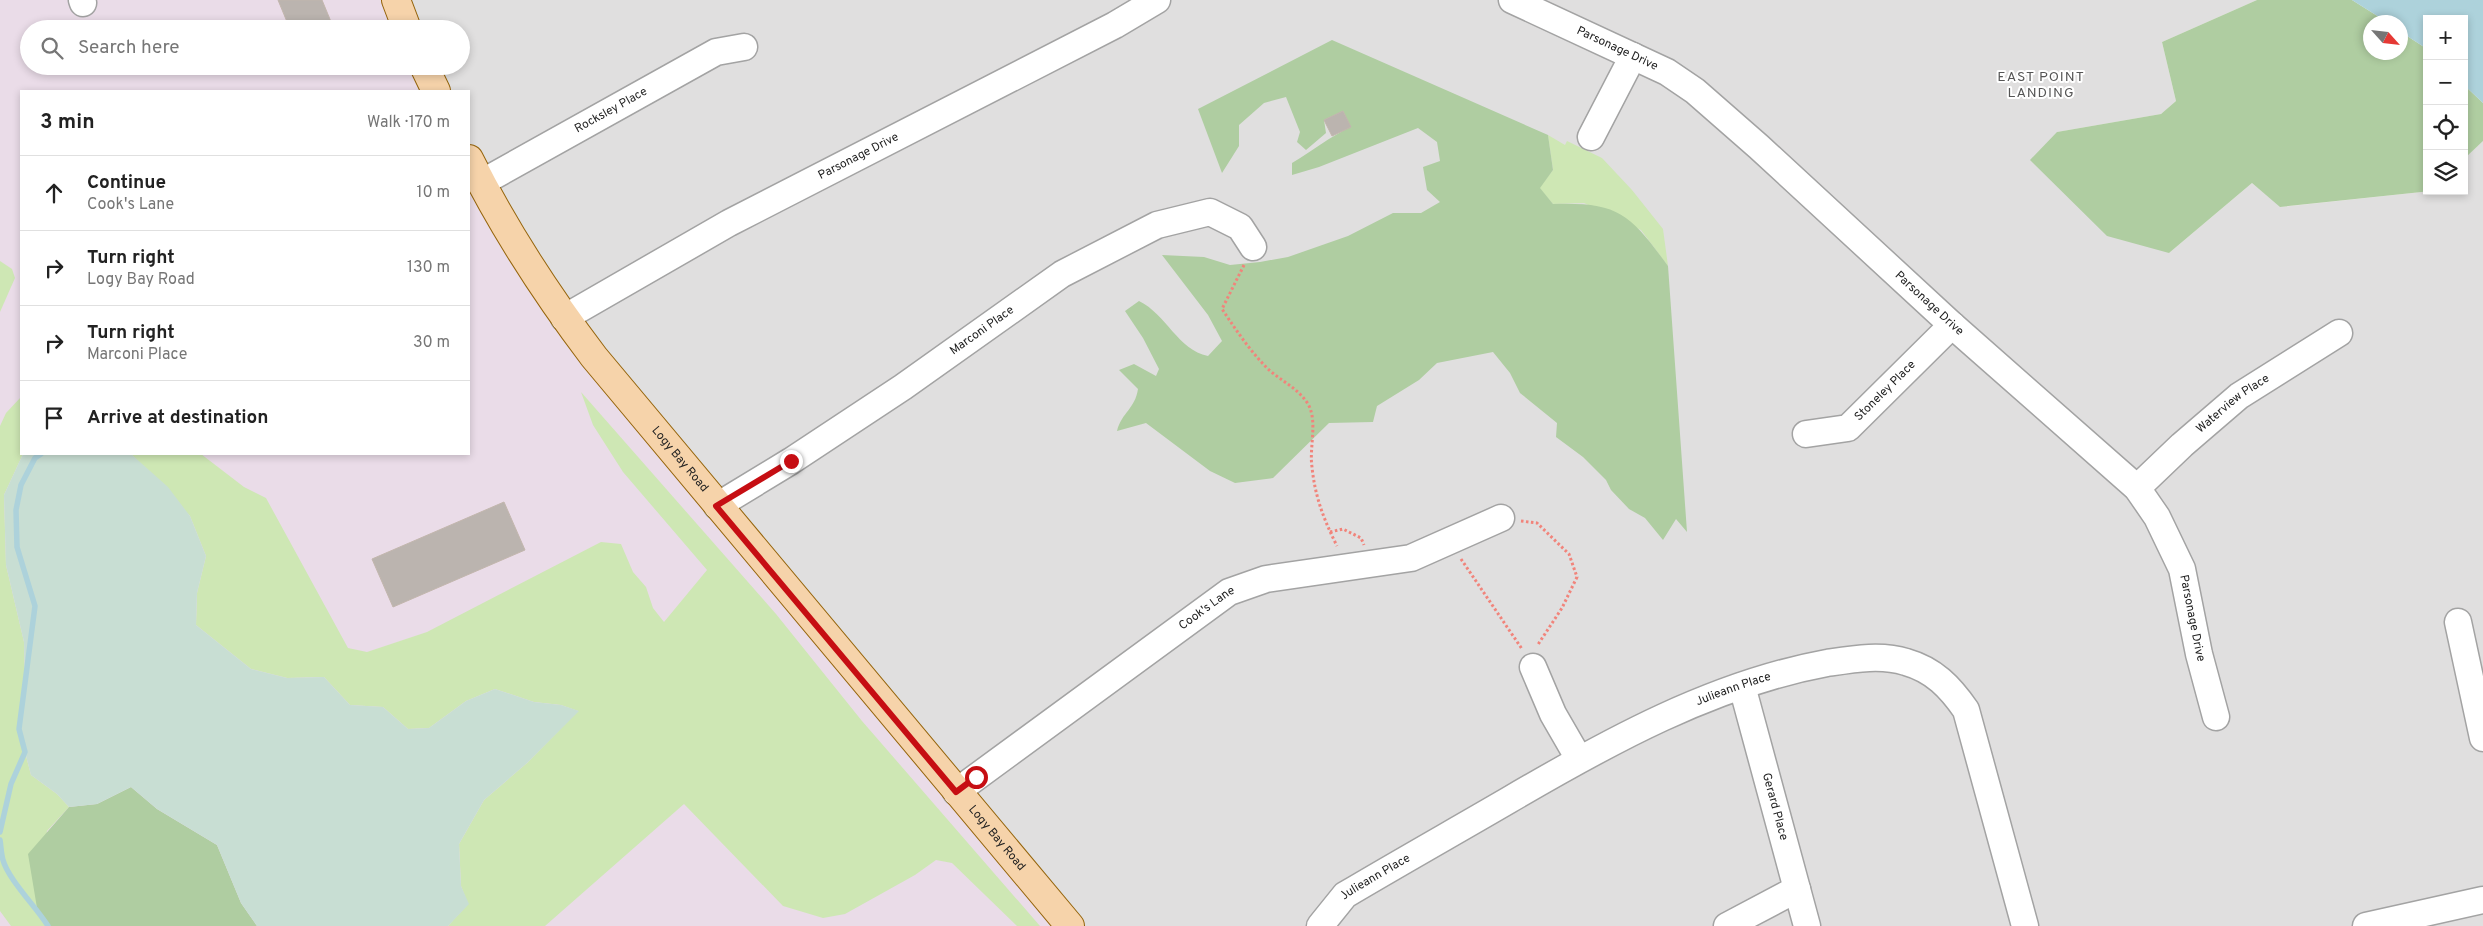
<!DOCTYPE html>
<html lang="en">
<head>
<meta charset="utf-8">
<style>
	:root { --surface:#fff; --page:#f6f6f6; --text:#222; --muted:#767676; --line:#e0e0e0 }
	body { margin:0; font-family:Overpass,sans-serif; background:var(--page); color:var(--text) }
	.controls { position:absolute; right:15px; top:15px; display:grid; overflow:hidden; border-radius:0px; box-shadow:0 2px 8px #0003 }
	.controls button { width:45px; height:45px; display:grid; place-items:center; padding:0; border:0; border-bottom:1px solid var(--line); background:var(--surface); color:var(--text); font:25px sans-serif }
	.compass { position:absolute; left:2363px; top:15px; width:45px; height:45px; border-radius:50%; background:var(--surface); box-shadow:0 2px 8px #0003; rotate:117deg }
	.stop { position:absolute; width:15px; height:15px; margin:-11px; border:4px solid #c60e13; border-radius:50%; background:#fff }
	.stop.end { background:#c60e13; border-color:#fff; box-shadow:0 1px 5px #0008 }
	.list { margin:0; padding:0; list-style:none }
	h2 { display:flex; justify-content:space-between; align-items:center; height:65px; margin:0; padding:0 20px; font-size:21px }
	h2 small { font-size:16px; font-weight:400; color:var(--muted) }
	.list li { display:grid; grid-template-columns:32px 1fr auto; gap:15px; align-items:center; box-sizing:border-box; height:75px; padding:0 20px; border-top:1px solid var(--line) }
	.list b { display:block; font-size:19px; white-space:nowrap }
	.list p { margin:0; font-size:16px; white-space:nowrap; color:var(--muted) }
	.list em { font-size:16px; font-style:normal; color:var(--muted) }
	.icon { flex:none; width:28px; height:28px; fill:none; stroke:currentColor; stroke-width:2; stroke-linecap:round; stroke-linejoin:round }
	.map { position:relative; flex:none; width:2483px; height:926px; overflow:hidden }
	.search { position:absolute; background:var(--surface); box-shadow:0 2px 8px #0003; left:20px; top:20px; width:450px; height:55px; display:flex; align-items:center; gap:12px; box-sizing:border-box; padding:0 18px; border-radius:28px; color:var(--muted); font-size:19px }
	.panel { position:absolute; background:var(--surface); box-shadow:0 2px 8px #0003; left:20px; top:90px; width:450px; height:365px; border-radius:0px }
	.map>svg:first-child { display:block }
	.residential { fill:#e0dfdf }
	.industrial { fill:#eadce8 }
	.grass { fill:#cee7b4 }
	.forest { fill:#afcda1 }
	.wetland { fill:#c8ded3 }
	.water { fill:#add2db }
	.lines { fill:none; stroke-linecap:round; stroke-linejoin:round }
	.stream { stroke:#add2db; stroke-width:5.5 }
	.building { fill:#bbb4af; stroke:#c2b6ad }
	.minor-casing { stroke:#a3a3a3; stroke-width:29 }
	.major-casing { stroke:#95640b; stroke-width:30 }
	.path { stroke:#f1847b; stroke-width:3; stroke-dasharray:2.5 2.5; stroke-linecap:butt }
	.minor { stroke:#fff; stroke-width:26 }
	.major { stroke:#f6d3aa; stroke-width:28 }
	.route { stroke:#c60e13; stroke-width:6 }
	.labels { text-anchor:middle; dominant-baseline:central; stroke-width:4; stroke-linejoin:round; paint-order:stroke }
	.street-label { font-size:12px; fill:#222; stroke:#fff }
	.neighbourhood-label { font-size:14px; letter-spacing:1px; fill:#555; stroke:#fff }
</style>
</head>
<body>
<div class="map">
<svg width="2483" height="926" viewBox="0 0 2483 926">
	<rect width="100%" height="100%" fill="#f1efe9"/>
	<path class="residential" d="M396,0H2257L2162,42L2176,101L2161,114L2057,132L2169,253L2252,183L2281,207L2431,191H2464V159L2483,141V926H1070L623,394L469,159V91H436L424,66H461V29H407Z"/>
	<path class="industrial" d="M0,0H396L407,29H29V66H424L436,91H21V454H469V159L507,229L1070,926H0Z"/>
	<g class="grass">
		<path d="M1548,135L1565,145L1567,141L1602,158L1632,190L1663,229L1668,266L1641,230L1584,203L1553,204L1539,188L1553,170Z"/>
		<path d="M0,261L12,269L15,278L0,312Z"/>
		<path d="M581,392L776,614L862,721L1040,926H1017L952,863L936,860L915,875L845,914L823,918L783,906L684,804L545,926H448L468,904L461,886L459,844L484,800L527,763L578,711L561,705L534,702L495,689L466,701L429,728L408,729L383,707L350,705L324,677L287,678L251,669L196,625L197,593L206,556L190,516L131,454H201L244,487L266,498L348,648L367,652L427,632L601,542L621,544L633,572L646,587L653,608L664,622L707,570L623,472L593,425Z"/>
		<path d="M21,397V454H23L4,495L6,565L24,642L25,691L19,729L31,775L57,794L69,807L47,831L37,908L48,926H11L0,911V426L6,413Z"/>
	</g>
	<g class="forest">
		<path d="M2257,0H2352L2387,22H2370V52H2400L2401,32L2427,49V191H2431L2280,207L2252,183L2169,253L2107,236L2030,160L2057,132L2161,114L2176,101L2162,42Z"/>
		<path d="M1332,40L1548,135L1553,170L1540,188L1553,204C1619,202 1630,214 1668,266L1687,532L1676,519L1663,540L1645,518L1629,509L1611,490L1606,480L1583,457L1556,437L1557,423L1520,393L1510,373L1493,352L1437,363L1419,380L1377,406L1373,422L1329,423L1273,478L1235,483L1210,471L1146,423L1117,431C1122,412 1135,409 1138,389L1119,370L1134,364L1156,376L1159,369L1143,338L1125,311L1139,301C1166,314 1178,350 1208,356L1222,341L1208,315L1162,255L1204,257L1230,265L1260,262L1288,257L1348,236L1393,213H1421L1440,202L1427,190L1423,167L1440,161L1437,142L1418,128L1319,167L1292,175V163C1312,151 1330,137 1350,127L1343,111L1324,120L1326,133L1306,150L1297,142L1300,132L1286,97L1264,103L1239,125V146L1222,173L1198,109Z"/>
		<path d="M2464,85L2483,103V141L2464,159Z"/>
		<path d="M131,787L157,809L217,845L241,903L257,926H48L37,908L28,854L69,807L97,804Z"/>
	</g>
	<path class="wetland" d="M23,454H131L168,487L190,516L206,556L197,593L196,625L251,669L287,678L324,677L350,705L383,707L408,729L429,728L466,701L495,689L534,702L561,705L579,711L527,763L484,800L459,844L461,886L469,904L448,926H257L241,903L217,845L157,809L131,787L97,804L69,807L57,794L31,775L19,729L25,691L24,642L6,565L4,495Z"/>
	<path class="water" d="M2352,0H2483V103L2464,85V19H2427V49L2401,32L2400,22H2387Z"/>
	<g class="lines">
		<g class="stream">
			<path d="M0,832L11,784L25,752L19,729L35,606L17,547L16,510L21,485L35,458L41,454"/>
			<path d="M0,840C1,846 1,853 3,860C8,879 37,908 48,926"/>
		</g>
	</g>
	<g class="building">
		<path d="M278,0H322L334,29H290Z"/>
		<path d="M1343,111L1351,127L1332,136L1324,120Z"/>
		<path d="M504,502L525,550L393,607L372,559Z"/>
	</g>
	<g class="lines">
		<defs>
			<g id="minor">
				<path d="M82,0L83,3"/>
				<path id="s1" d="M1512,0L1667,72L1695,91L1759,147L1952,325L2137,488L2157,517L2182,569L2199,654L2216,717"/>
				<path d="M1591,137L1633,56"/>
				<path id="s2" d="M481,183L716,52L744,47"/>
				<path id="s3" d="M564,318L729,223L1115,25L1157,0"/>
				<path id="s4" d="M1806,434L1848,428L1952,325"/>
				<path id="s5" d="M2137,488L2182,445L2239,396L2339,333"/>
				<path id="s6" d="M717,506L791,461L903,387L1062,274L1157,225L1210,212L1240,227L1253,247"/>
				<path d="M2458,622L2483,738"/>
				<path d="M1533,667L1553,714L1579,759"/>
				<path id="s7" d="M1742,686L1807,926"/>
				<path id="s8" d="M956,792L1229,592L1266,579L1411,558L1501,518"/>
				<path id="s9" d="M1320,926L1345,895C1399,863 1454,832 1509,800C1608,742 1713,684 1827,663C1853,659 1881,654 1906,662C1934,670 1950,687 1966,710L2025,926"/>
				<path d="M1727,926L1797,889"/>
				<path d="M2366,926L2483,900"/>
			</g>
			<g id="major">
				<path d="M396,0L407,29"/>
				<path d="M424,66L436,91"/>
				<path id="s10" d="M469,159C504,229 547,295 594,357L1070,926"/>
			</g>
		</defs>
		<use href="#minor" class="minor-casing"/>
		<use href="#major" class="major-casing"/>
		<g class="path">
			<path d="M1244,265L1222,309C1236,330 1250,351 1268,369C1281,381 1298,388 1308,404C1318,421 1309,448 1312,467C1315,497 1324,520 1337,546"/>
			<path d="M1521,521L1537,523L1569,554L1577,577L1562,608L1537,646"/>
			<path d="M1330,532L1343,529L1361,538L1364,545"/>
			<path d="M1461,559L1522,649"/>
		</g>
		<use href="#minor" class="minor"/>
		<use href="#major" class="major"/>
	</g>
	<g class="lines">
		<path class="route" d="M791,461L716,506L956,792L976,777"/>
	</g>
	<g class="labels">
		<g class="street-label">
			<text stroke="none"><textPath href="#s1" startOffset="116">Parsonage Drive</textPath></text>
			<text stroke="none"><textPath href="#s2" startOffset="149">Rocksley Place</textPath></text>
			<text stroke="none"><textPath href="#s3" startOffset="336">Parsonage Drive</textPath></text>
			<text stroke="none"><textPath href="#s1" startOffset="521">Parsonage Drive</textPath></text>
			<text stroke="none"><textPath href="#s6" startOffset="318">Marconi Place</textPath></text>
			<text stroke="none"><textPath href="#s4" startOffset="95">Stoneley Place</textPath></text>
			<text stroke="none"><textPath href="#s5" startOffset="128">Waterview Place</textPath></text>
			<text stroke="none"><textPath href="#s10" startOffset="368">Logy Bay Road</textPath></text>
			<text stroke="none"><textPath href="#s8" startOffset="311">Cook's Lane</textPath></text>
			<text stroke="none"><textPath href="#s1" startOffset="942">Parsonage Drive</textPath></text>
			<text stroke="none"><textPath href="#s9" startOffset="480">Julieann Place</textPath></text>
			<text stroke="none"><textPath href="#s7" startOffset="125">Gerard Place</textPath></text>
			<text stroke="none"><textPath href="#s10" startOffset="862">Logy Bay Road</textPath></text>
			<text stroke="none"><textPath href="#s9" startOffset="75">Julieann Place</textPath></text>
		</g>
		<g class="neighbourhood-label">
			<text x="2041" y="77">EAST POINT<tspan x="2041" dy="16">LANDING</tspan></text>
		</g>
	</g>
</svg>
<div class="controls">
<button>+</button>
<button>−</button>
<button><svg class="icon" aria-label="locate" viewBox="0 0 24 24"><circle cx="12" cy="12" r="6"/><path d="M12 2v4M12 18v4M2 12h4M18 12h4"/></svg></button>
<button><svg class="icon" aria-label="layers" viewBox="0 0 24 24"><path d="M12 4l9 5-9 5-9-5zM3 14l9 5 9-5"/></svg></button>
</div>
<svg class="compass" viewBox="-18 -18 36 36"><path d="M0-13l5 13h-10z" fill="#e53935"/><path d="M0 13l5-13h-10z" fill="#767676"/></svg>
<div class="stop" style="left:976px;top:777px"></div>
<div class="stop end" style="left:791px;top:461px"></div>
<div class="search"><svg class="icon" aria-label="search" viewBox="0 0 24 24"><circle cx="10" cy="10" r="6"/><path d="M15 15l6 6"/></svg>Search here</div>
<section class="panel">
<h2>3 min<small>Walk · 170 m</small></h2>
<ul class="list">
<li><svg class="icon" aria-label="ahead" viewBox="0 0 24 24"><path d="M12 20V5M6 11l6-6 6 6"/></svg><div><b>Continue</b><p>Cook's Lane</p></div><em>10 m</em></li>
<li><svg class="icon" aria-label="right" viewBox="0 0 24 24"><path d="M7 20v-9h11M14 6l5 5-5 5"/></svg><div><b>Turn right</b><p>Logy Bay Road</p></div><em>130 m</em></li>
<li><svg class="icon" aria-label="right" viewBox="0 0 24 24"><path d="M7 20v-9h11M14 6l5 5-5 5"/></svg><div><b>Turn right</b><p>Marconi Place</p></div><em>30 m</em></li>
<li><svg class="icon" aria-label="arrive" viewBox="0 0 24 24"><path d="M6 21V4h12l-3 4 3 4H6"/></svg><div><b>Arrive at destination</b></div></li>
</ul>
</section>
</div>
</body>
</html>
